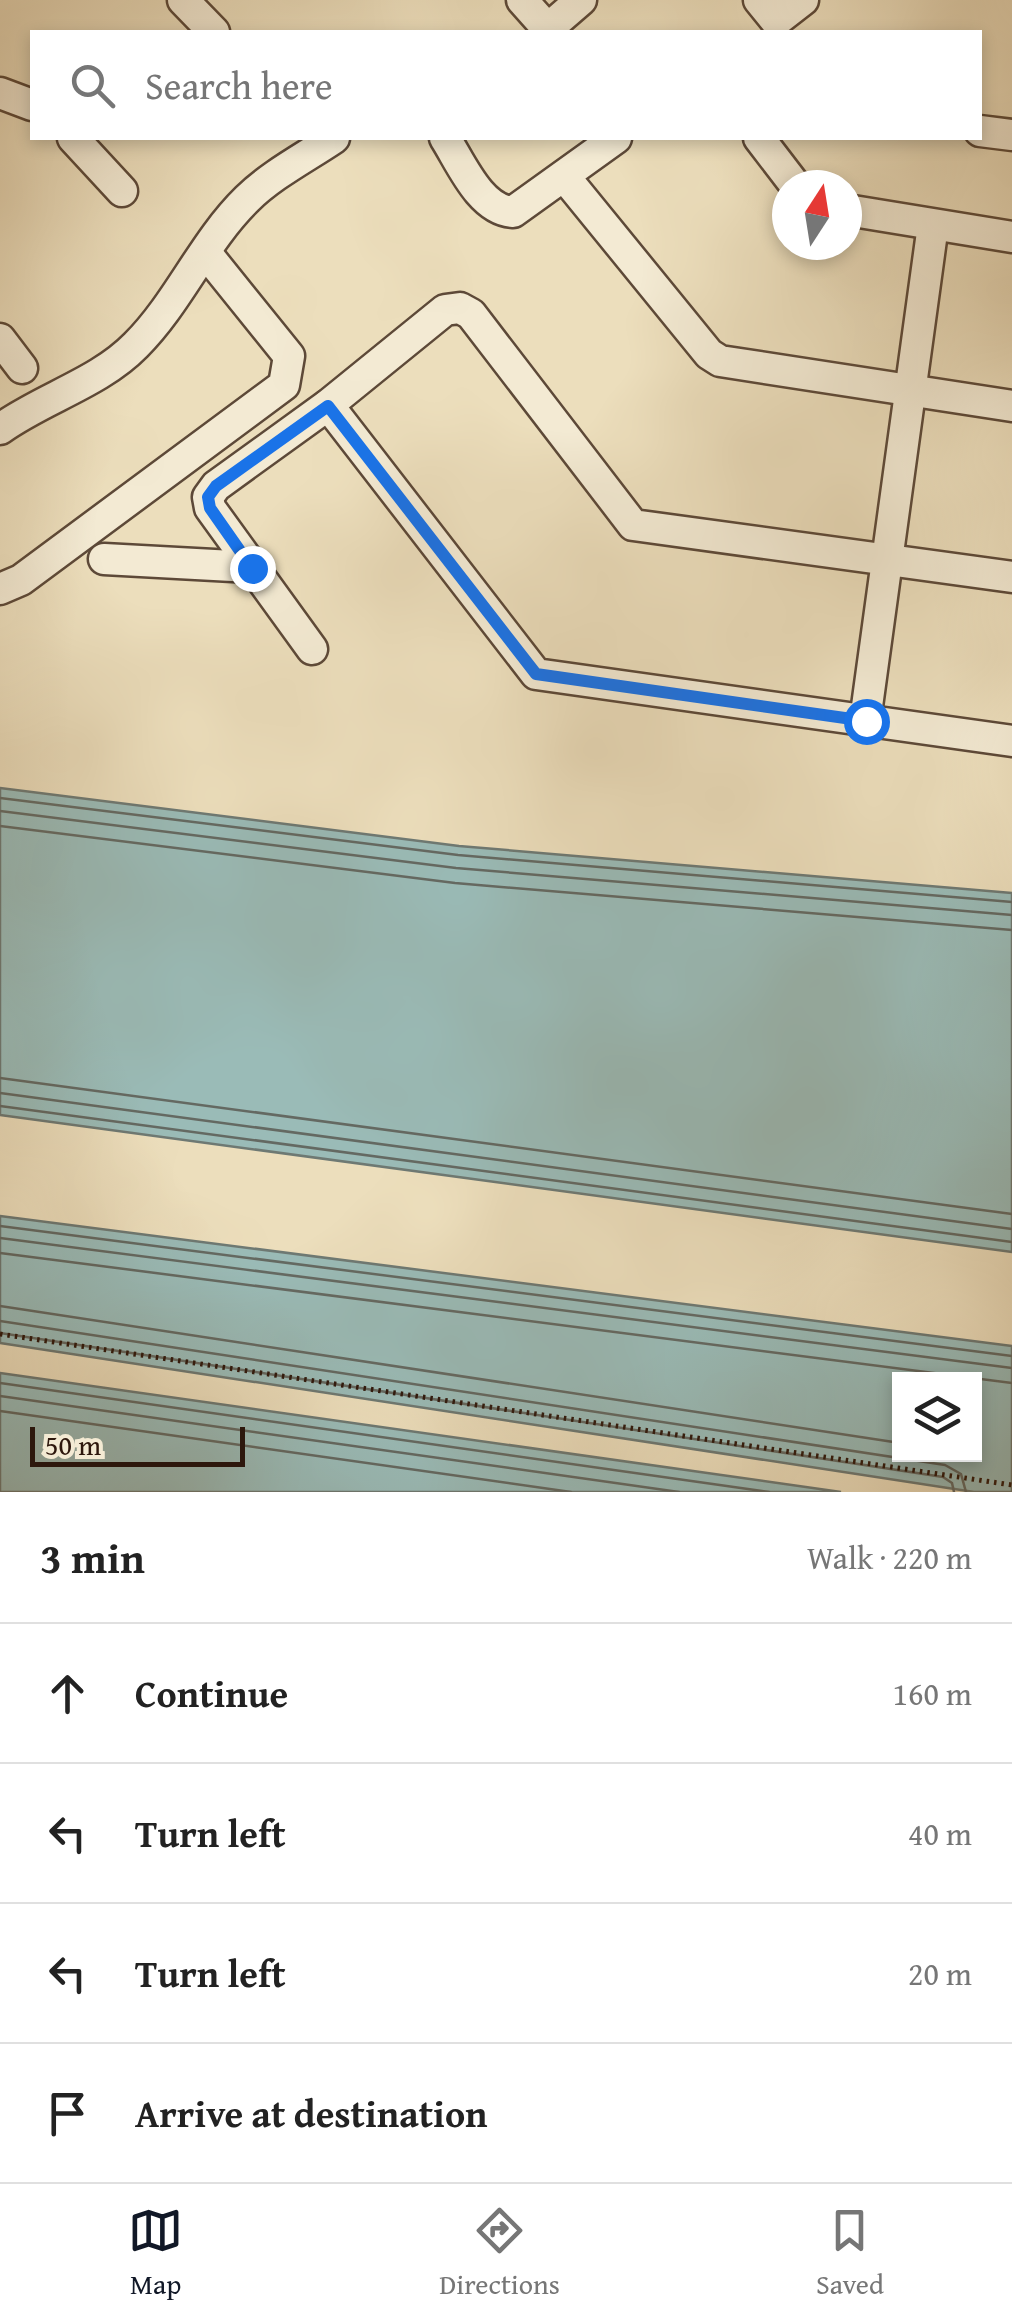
<!DOCTYPE html>
<html lang="en">
<head>
<meta charset="utf-8">
<style>
	:root { --surface:#fff; --page:#f6f6f6; --text:#222; --muted:#767676; --line:#e0e0e0; --accent:#111827 }
	body { margin:0; font-family:"Gentium Book Plus",serif; background:var(--page); color:var(--text) }
	.controls { position:absolute; right:30px; bottom:30px; display:grid; overflow:hidden; border-radius:0px; box-shadow:0 5px 15px #0003 }
	.controls button { width:90px; height:90px; display:grid; place-items:center; padding:0; border:0; border-bottom:2px solid var(--line); background:var(--surface); color:var(--text); font:50px sans-serif }
	.compass { position:absolute; left:772px; top:170px; width:90px; height:90px; border-radius:50%; background:var(--surface); box-shadow:0 5px 15px #0003; rotate:12deg }
	.scale { position:absolute; left:30px; bottom:25px; width:215px; box-sizing:border-box; padding-left:10px; border:5px solid #2d170c; border-top:0; font-size:28px; line-height:35px; white-space:nowrap; color:#2d170c; -webkit-text-stroke:8px #f3ead3; paint-order:stroke }
	.stop { position:absolute; width:30px; height:30px; margin:-22px; border:8px solid #1a73e8; border-radius:50%; background:#fff }
	.stop.end { background:#1a73e8; border-color:#fff; box-shadow:0 2px 10px #0008 }
	.list { margin:0; padding:0; list-style:none }
	h2 { display:flex; justify-content:space-between; align-items:center; height:130px; margin:0; padding:0 40px; font-size:42px }
	h2 small { font-size:32px; font-weight:400; color:var(--muted) }
	.list li { display:grid; grid-template-columns:65px 1fr auto; gap:30px; align-items:center; box-sizing:border-box; height:140px; padding:0 40px; border-top:2px solid var(--line) }
	.list b { display:block; font-size:38px; white-space:nowrap }
	.list em { font-size:32px; font-style:normal; color:var(--muted) }
	.icon { flex:none; width:55px; height:55px; fill:none; stroke:currentColor; stroke-width:2; stroke-linecap:round; stroke-linejoin:round }
	.map { position:relative; flex:none; width:1012px; height:1492px; overflow:hidden }
	.search { position:absolute; background:var(--surface); box-shadow:0 5px 15px #0003; left:30px; right:30px; top:30px; height:110px; display:flex; align-items:center; gap:25px; box-sizing:border-box; padding:0 35px; border-radius:0px; color:var(--muted); font-size:38px }
	.sheet { height:690px; background:var(--surface) }
	nav { display:flex; justify-content:space-around; align-items:center; box-sizing:border-box; height:140px; border-top:2px solid var(--line); background:var(--surface); font-size:28px; color:var(--muted) }
	nav a { display:grid; justify-items:center; gap:5px }
	nav .on { color:var(--accent) }
	.map>svg:first-child { display:block }
	.water { fill:#9abbb7; stroke:#6e7973; stroke-width:2.5; fill-rule:evenodd }
	.lines { fill:none; stroke-linecap:round; stroke-linejoin:round }
	.shore { stroke:#646962; stroke-width:2.5 }
	.minor-casing { stroke:#5d4938; stroke-width:35 }
	.path { stroke:#2d170c; stroke-width:5; stroke-dasharray:2.5 5; stroke-linecap:butt }
	.minor { stroke:#f3ead3; stroke-width:30 }
	.route { stroke:#1a73e8; stroke-width:12 }
</style>
</head>
<body>
<div class="map">
<svg width="1012" height="1492" viewBox="0 0 1012 1492">
	<rect width="100%" height="100%" fill="#ecdebc"/>
	<filter id="stains"><feTurbulence type="fractalNoise" baseFrequency=".002" numOctaves="4"/><feColorMatrix values="0 0 0 0 .2 0 0 0 0 .09 0 0 0 0 .02 0 0 0 .5 -.17"/></filter>
	<radialGradient id="worn" r=".72"><stop offset=".6" stop-color="#630" stop-opacity="0"/><stop offset="1" stop-color="#630" stop-opacity=".3"/></radialGradient>
	<g class="water">
		<path d="M0,788L459,846L1012,893V1252L0,1115Z"/>
		<path d="M0,1216L1012,1346V1492H974L0,1343ZM900,1380H974V1454H900Z"/>
		<path d="M0,1373L841,1492H0Z"/>
	</g>
	<g class="lines">
		<g class="shore">
			<path d="M0,798L458,855L1012,902"/>
			<path d="M0,811L456,868L1012,915"/>
			<path d="M0,826L455,883L1012,930"/>
			<path d="M0,1078L1012,1214"/>
			<path d="M0,1093L1012,1229"/>
			<path d="M0,1106L1012,1242"/>
			<path d="M0,1226L1012,1356"/>
			<path d="M0,1238L1012,1368"/>
			<path d="M0,1253L1012,1383"/>
			<path d="M0,1306L900,1443"/>
			<path d="M0,1321L945,1465L961,1474L966,1492"/>
			<path d="M0,1333L943,1477L952,1483L954,1492"/>
			<path d="M0,1383L769,1492"/>
			<path d="M0,1396L679,1492"/>
			<path d="M0,1411L571,1492"/>
		</g>
		<defs>
			<g id="minor">
				<path d="M183,0L214,32"/>
				<path d="M522,0L546,27"/>
				<path d="M759,0L776,21L803,0"/>
				<path d="M544,32L581,0"/>
				<path d="M0,93L32,105"/>
				<path d="M980,131L1012,135"/>
				<path d="M73,138L122,191"/>
				<path d="M445,138C461,163 480,210 513,212L616,138"/>
				<path d="M759,138L795,185"/>
				<path d="M564,176L709,354L720,361L1012,406"/>
				<path d="M847,210L1012,237"/>
				<path d="M0,339L22,368"/>
				<path d="M328,405L536,674L1012,741"/>
				<path d="M0,429C43,398 99,383 136,345C179,302 203,242 247,199C271,175 306,157 334,138"/>
				<path d="M104,559L251,567"/>
				<path d="M0,589L21,580L284,385L289,356L206,253"/>
				<path d="M312,649L210,508L208,497L216,486L328,405L445,310L460,308L471,314L633,525L1012,577"/>
				<path d="M865,721L933,225"/>
			</g>
		</defs>
		<use href="#minor" class="minor-casing"/>
		<path class="path" d="M0,1334L1012,1485"/>
		<use href="#minor" class="minor"/>
	</g>
	<g class="lines">
		<path class="route" d="M252,568L210,508L208,497L216,486L328,406L536,674L866,721"/>
	</g>
	<rect width="100%" height="100%" filter="url(#stains)"/>
	<rect width="100%" height="100%" fill="url(#worn)"/>
</svg>
<div class="controls">
<button><svg class="icon" aria-label="layers" viewBox="0 0 24 24"><path d="M12 4l9 5-9 5-9-5zM3 14l9 5 9-5"/></svg></button>
</div>
<svg class="compass" viewBox="-18 -18 36 36"><path d="M0-13l5 13h-10z" fill="#e53935"/><path d="M0 13l5-13h-10z" fill="#767676"/></svg>
<div class="scale">50 m</div>
<div class="stop" style="left:866px;top:721px"></div>
<div class="stop end" style="left:252px;top:568px"></div>
<div class="search"><svg class="icon" aria-label="search" viewBox="0 0 24 24"><circle cx="10" cy="10" r="6"/><path d="M15 15l6 6"/></svg>Search here</div>
</div>
<section class="sheet">
<h2>3 min<small>Walk · 220 m</small></h2>
<ul class="list">
<li><svg class="icon" aria-label="ahead" viewBox="0 0 24 24"><path d="M12 20V5M6 11l6-6 6 6"/></svg><div><b>Continue</b></div><em>160 m</em></li>
<li><svg class="icon" aria-label="left" viewBox="0 0 24 24"><path d="M17 20v-9H6M10 6l-5 5 5 5"/></svg><div><b>Turn left</b></div><em>40 m</em></li>
<li><svg class="icon" aria-label="left" viewBox="0 0 24 24"><path d="M17 20v-9H6M10 6l-5 5 5 5"/></svg><div><b>Turn left</b></div><em>20 m</em></li>
<li><svg class="icon" aria-label="arrive" viewBox="0 0 24 24"><path d="M6 21V4h12l-3 4 3 4H6"/></svg><div><b>Arrive at destination</b></div></li>
</ul>
</section>
<nav>
<a class="on"><svg class="icon" aria-label="map" viewBox="0 0 24 24"><path d="M3 6l6-2 6 2 6-2v14l-6 2-6-2-6 2zM9 4v14M15 6v14"/></svg>Map</a>
<a><svg class="icon" aria-label="directions" viewBox="0 0 24 24"><path d="M12 3l9 9-9 9-9-9zM9 14v-3h6M13 9l2 2-2 2"/></svg>Directions</a>
<a><svg class="icon" aria-label="saved" viewBox="0 0 24 24"><path d="M7 4h10v16l-5-4-5 4z"/></svg>Saved</a>
</nav>
</body>
</html>
